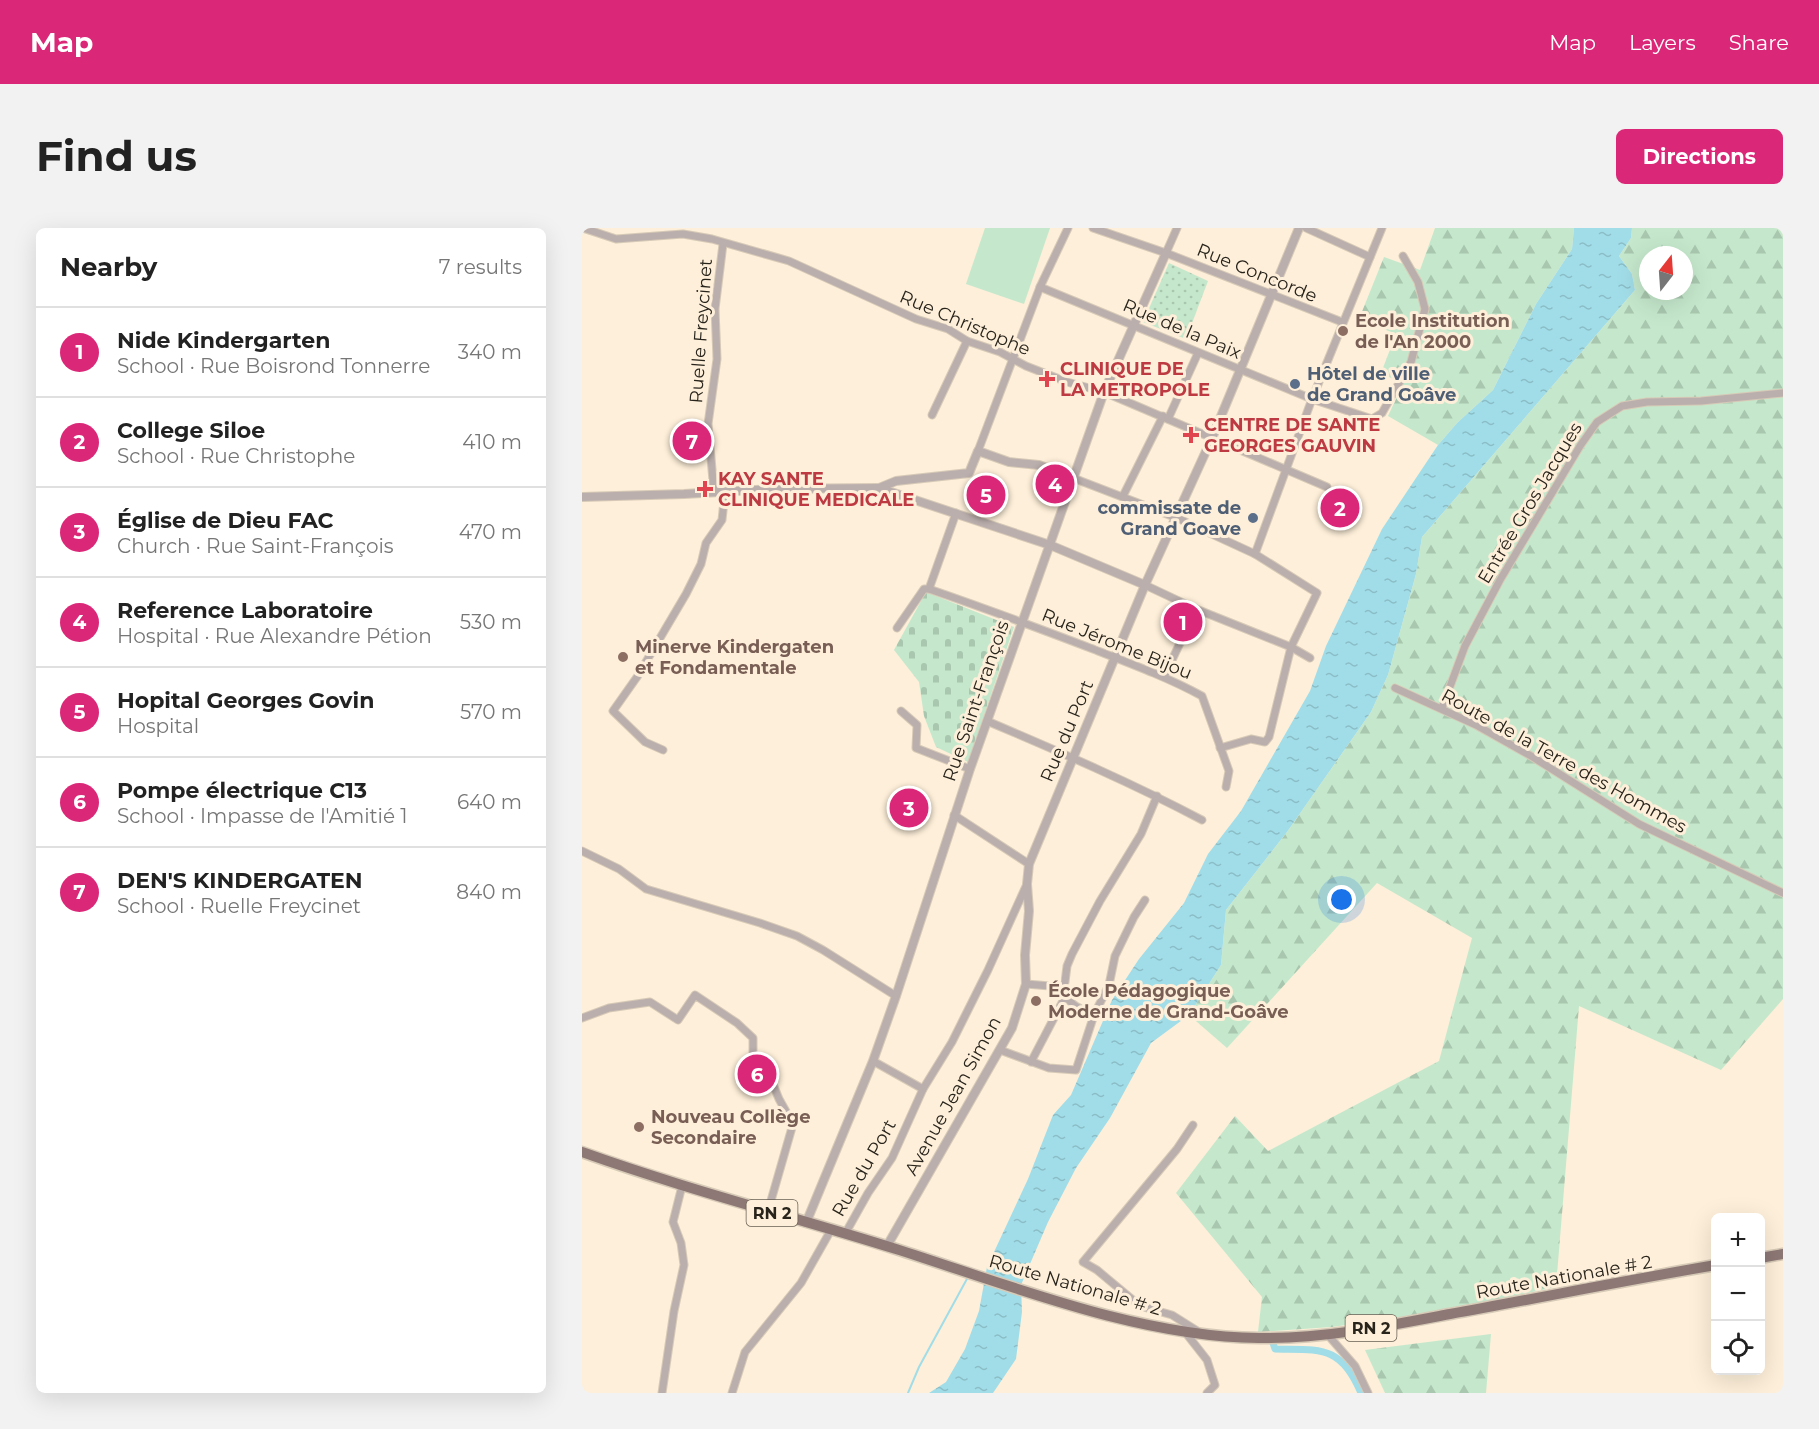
<!DOCTYPE html>
<html lang="en">
<head>
<meta charset="utf-8">
<style>
	:root { --surface:#fff; --page:#f2f2f2; --text:#222; --muted:#767676; --line:#e0e0e0; --accent:#db2777 }
	body { margin:0; font-family:Montserrat,sans-serif; background:var(--page); color:var(--text) }
	.controls { position:absolute; right:18px; bottom:18px; display:grid; overflow:hidden; border-radius:9px; box-shadow:0 6px 24px #0002 }
	.controls button { width:54px; height:54px; display:grid; place-items:center; padding:0; border:0; border-bottom:2px solid var(--line); background:var(--surface); color:var(--text); font:30px sans-serif }
	.compass { position:absolute; left:1057px; top:18px; width:54px; height:54px; border-radius:50%; background:var(--surface); box-shadow:0 6px 24px #0002; rotate:17deg }
	.you { position:absolute; left:760px; top:672px; width:21px; height:21px; margin:-15px; border:4px solid #fff; border-radius:50%; background:#1a73e8; box-shadow:0 0 0 9px #1a73e833 }
	.badge { display:grid; place-items:center; width:39px; height:39px; border-radius:50%; background:var(--accent); color:#fff; font-size:20px; font-weight:700 }
	.pin { position:absolute; translate:-50% -50%; border:3px solid #fff; box-shadow:0 2px 6px #0006 }
	.list { margin:0; padding:0; list-style:none }
	h2 { display:flex; justify-content:space-between; align-items:center; height:78px; margin:0; padding:0 24px; font-size:26px }
	h2 small { font-size:20px; font-weight:400; color:var(--muted) }
	.list li { display:grid; grid-template-columns:39px 1fr auto; gap:18px; align-items:center; box-sizing:border-box; height:90px; padding:0 24px; border-top:2px solid var(--line) }
	.list b { display:block; font-size:22px; white-space:nowrap }
	.list p { margin:0; font-size:20px; white-space:nowrap; color:var(--muted) }
	.list em { font-size:20px; font-style:normal; color:var(--muted) }
	.icon { flex:none; width:33px; height:33px; fill:none; stroke:currentColor; stroke-width:2; stroke-linecap:round; stroke-linejoin:round }
	.map { position:relative; flex:none; width:1201px; height:1165px; overflow:hidden; border-radius:9px }
	header { display:flex; align-items:center; gap:36px; box-sizing:border-box; height:84px; padding:0 30px; background:var(--accent); color:#fff }
	header strong { font-size:28px }
	nav { display:flex; gap:33px; margin-inline-start:auto; font-size:21px }
	.intro { display:flex; align-items:center; justify-content:space-between; box-sizing:border-box; height:144px; padding:0 36px }
	h1 { margin:0; font-size:42px }
	.button { padding:15px 27px; border-radius:9px; background:var(--accent); color:#fff; font-size:21px; font-weight:700 }
	main { display:flex; gap:36px; padding:0 36px }
	aside { flex:1; background:var(--surface); border-radius:9px; box-shadow:0 6px 24px #0002 }
	.map>svg:first-child { display:block }
	.forest { fill:url(#forest-firs); fill-rule:evenodd }
	.cemetery { fill:url(#cemetery-stones) }
	.park { fill:url(#park-dots) }
	.pitch { fill:#c5e8cc }
	.water { fill:url(#water-ripples) }
	.lines { fill:none; stroke-linecap:round; stroke-linejoin:round }
	.stream { stroke:#a1dde8; stroke-width:2 }
	.canal { stroke:#a1dde8; stroke-width:7 }
	.minor-casing { stroke:#d7cab7; stroke-width:9 }
	.tertiary-casing { stroke:#d7cab7; stroke-width:10 }
	.primary-casing { stroke:#d7cab7; stroke-width:13 }
	.minor { stroke:#bbafad; stroke-width:7 }
	.tertiary { stroke:#bbafad; stroke-width:8 }
	.primary { stroke:#8d7875; stroke-width:10 }
	.education-dot { fill:#8d6e63; stroke:#fdefd9; stroke-width:2 }
	.health-dot { fill:#e0444e; stroke:#fdefd9; stroke-width:2 }
	.service-dot { fill:#5c6f8a; stroke:#fdefd9; stroke-width:2 }
	.labels { text-anchor:middle; dominant-baseline:central; stroke-width:6; stroke-linejoin:round; paint-order:stroke }
	.shield { fill:#fdefd9; stroke:#686054; stroke-width:1.5 }
	.shield-label { font-size:16px; font-weight:bold; fill:#28231b }
	.street-label { font-size:18px; fill:#28231b; stroke:#fdefd9 }
	.education-label { font-size:18px; font-weight:bold; fill:#785e54; stroke:#fdefd9; text-anchor:start }
	.health-label { font-size:18px; font-weight:bold; fill:#be3a42; stroke:#fdefd9; text-anchor:start }
	.service-label { font-size:18px; font-weight:bold; fill:#4e5e75; stroke:#fdefd9; text-anchor:start }
</style>
</head>
<body>
<header>
<strong>Map</strong>
<nav><a>Map</a><a>Layers</a><a>Share</a></nav>
</header>
<div class="intro"><h1>Find us</h1><a class="button">Directions</a></div>
<main>
<aside>
<h2>Nearby<small>7 results</small></h2>
<ul class="list">
<li><span class="badge">1</span><div><b>Nide Kindergarten</b><p>School · Rue Boisrond Tonnerre</p></div><em>340 m</em></li>
<li><span class="badge">2</span><div><b>College Siloe</b><p>School · Rue Christophe</p></div><em>410 m</em></li>
<li><span class="badge">3</span><div><b>Église de Dieu FAC</b><p>Church · Rue Saint-François</p></div><em>470 m</em></li>
<li><span class="badge">4</span><div><b>Reference Laboratoire</b><p>Hospital · Rue Alexandre Pétion</p></div><em>530 m</em></li>
<li><span class="badge">5</span><div><b>Hopital Georges Govin</b><p>Hospital</p></div><em>570 m</em></li>
<li><span class="badge">6</span><div><b>Pompe électrique C13</b><p>School · Impasse de l'Amitié 1</p></div><em>640 m</em></li>
<li><span class="badge">7</span><div><b>DEN'S KINDERGATEN</b><p>School · Ruelle Freycinet</p></div><em>840 m</em></li>
</ul>
</aside>
<div class="map">
<svg width="1201" height="1165" viewBox="0 0 1201 1165">
	<defs>
		<pattern id="forest-firs" width="22" height="20" patternUnits="userSpaceOnUse" patternTransform="scale(1.5)"><rect width="22" height="20" fill="#c5e8cc"/><path d="M5 1l3.5 6h-7zM16 11l3.5 6h-7z" fill="#a9c7af"/></pattern>
		<pattern id="cemetery-stones" width="16" height="16" patternUnits="userSpaceOnUse" patternTransform="scale(1.5)"><rect width="16" height="16" fill="#c5e8cc"/><path d="M2 7V4a2 2 0 0 1 4 0v3zM10 15v-3a2 2 0 0 1 4 0v3z" fill="#a9c7af"/></pattern>
		<pattern id="park-dots" width="8" height="8" patternUnits="userSpaceOnUse" patternTransform="scale(1.5)"><rect width="8" height="8" fill="#c5e8cc"/><path d="M2 2h.1M6 6h.1" fill="none" stroke="#a9c7af" stroke-width="1.8" stroke-linecap="round"/></pattern>
		<pattern id="water-ripples" width="26" height="14" patternUnits="userSpaceOnUse" patternTransform="scale(1.5)"><rect width="26" height="14" fill="#a1dde8"/><path d="M2 4q2-2 4 0t4 0M15 11q2-2 4 0t4 0" fill="none" stroke="#8bbdc6"/></pattern>
	</defs>
	<rect width="100%" height="100%" fill="#fdefd9"/>
	<g class="forest">
		<path d="M853,0H992L990,21L954,76L911,162L875,195L856,217L806,188L821,156L799,145L814,106L777,91L802,29L838,42Z"/>
		<path d="M1050,0H1201V771L1139,842L997,778L974,1059L855,1084L750,1099L676,1104L680,1069L594,965L653,888L686,923L857,833L890,710L795,655L645,820L607,787L639,737L644,682L705,604L789,484L806,447L834,346L840,309L1053,62L1050,46L1037,28L1049,10ZM1066,27H1102V63H1066Z"/>
		<path d="M909,1106L904,1165H803L783,1122Z"/>
	</g>
	<path class="cemetery" d="M344,364L432,399L386,534L354,519L342,488L337,454L312,422Z"/>
	<path class="park" d="M587,35L626,53L604,111L561,94Z"/>
	<path class="pitch" d="M403,0H468L442,76L384,56Z"/>
	<path class="water" d="M992,0H1050L1049,10L1037,28L1050,46L1053,62L840,309L834,346L806,447L789,484L705,604L644,682L639,737L607,787L569,815L528,890L494,940L466,994L439,1057L440,1084L434,1131L411,1165H347L364,1154L383,1121L397,1083L405,1039L446,951L471,887L489,867L530,772L557,731L602,675L626,626L659,583L728,463L744,418L800,301L856,217L875,195L911,162L954,76L990,21Z"/>
	<g class="lines">
		<path class="stream" d="M326,1165L337,1139L386,1049"/>
		<path class="canal" d="M691,1115L693,1121C739,1122 759,1117 779,1165"/>
		<defs>
			<g id="minor">
				<path d="M1,0L34,11L101,6L130,11L207,33L334,91L366,101L385,113L418,124L444,138L485,154L522,164L745,259"/>
				<path d="M511,0L584,25L760,94"/>
				<path d="M724,0L788,29"/>
				<path d="M584,25L595,0"/>
				<path d="M458,59L730,171L790,191L800,185L829,134L843,81L836,54L821,28"/>
				<path d="M350,187L385,113"/>
				<path d="M586,191L616,125"/>
				<path d="M396,223L458,59L486,0"/>
				<path d="M491,250L595,290L673,326L735,365L709,419L687,509L683,514L669,511L638,520"/>
				<path d="M132,264L126,196L135,131L133,81L141,16"/>
				<path d="M541,268L581,188"/>
				<path d="M673,326L730,171L800,0"/>
				<path d="M563,357L614,381L709,419L728,430"/>
				<path d="M347,361C402,380 456,400 511,421C547,435 585,449 620,468L647,543L644,559"/>
				<path d="M315,400L342,361H347L374,285"/>
				<path d="M582,449L614,381"/>
				<path d="M813,460L894,497L949,528L1057,596L1201,665"/>
				<path d="M860,480L883,418L918,352L998,218L1015,194L1040,178L1065,174L1119,173L1201,165"/>
				<path d="M319,483L335,497L334,520L388,541"/>
				<path d="M405,493C478,524 550,555 620,592"/>
				<path d="M81,522L63,514L31,483L55,449L104,366L119,336L124,315L140,292L143,264"/>
				<path d="M372,587L447,636"/>
				<path d="M0,623L37,641L64,661L178,695L215,708L241,722L314,768"/>
				<path d="M444,756L480,759C485,776 496,780 512,787"/>
				<path d="M480,759L483,754L485,738L490,726L518,673L559,606L575,568"/>
				<path d="M0,790L27,780L68,774L96,792L113,767L155,795L171,810V826L186,844L197,871L211,896L186,983"/>
				<path d="M418,822L467,840L494,842L512,787L527,757L533,728L552,689L563,672"/>
				<path d="M291,833L341,861"/>
				<path d="M449,834L483,769"/>
				<path d="M611,897L595,921L501,1034L515,1042L558,1078L590,1087L617,1104"/>
				<path d="M263,1006L286,965L310,930L341,861L370,814L406,742L445,656"/>
				<path d="M603,1104L625,1132L633,1157L625,1165"/>
				<path d="M745,1106L773,1138L786,1165"/>
				<path d="M80,1165L92,1083L102,1037L99,1015L91,994L100,958"/>
				<path d="M150,1165L163,1124L219,1055L249,1002"/>
			</g>
			<g id="tertiary">
				<path d="M297,260L314,253L387,245L396,223L427,234L457,237L491,250"/>
				<path d="M0,269L102,266L189,261L297,260L468,317L563,357"/>
				<path d="M224,995L291,833L314,768L388,541L522,164L584,25"/>
				<path d="M305,1018L430,800L444,756L443,727L447,683L445,656L447,636L563,357L630,210L717,0"/>
			</g>
			<g id="primary">
				<path d="M0,924C103,961 209,988 314,1021C427,1057 557,1109 677,1110C741,1111 805,1098 868,1086C957,1070 1045,1052 1134,1037"/>
				<path d="M1178,1030L1201,1026"/>
			</g>
		</defs>
		<use href="#minor" class="minor-casing"/>
		<use href="#tertiary" class="tertiary-casing"/>
		<use href="#primary" class="primary-casing"/>
		<use href="#minor" class="minor"/>
		<use href="#tertiary" class="tertiary"/>
		<use href="#primary" class="primary"/>
	</g>
	<g class="education-dot">
		<circle cx="761" cy="103" r="6"/>
		<circle cx="41" cy="429" r="6"/>
		<circle cx="454" cy="773" r="6"/>
		<circle cx="57" cy="899" r="6"/>
	</g>
	<g class="health-dot">
		<path d="M462 142h6v6h6v6h-6v6h-6v-6h-6v-6h6z"/>
		<path d="M606 198h6v6h6v6h-6v6h-6v-6h-6v-6h6z"/>
		<path d="M120 252h6v6h6v6h-6v6h-6v-6h-6v-6h6z"/>
	</g>
	<g class="service-dot">
		<circle cx="713" cy="156" r="6"/>
		<circle cx="671" cy="290" r="6"/>
	</g>
	<g class="labels">
		<g class="shield">
			<rect x="164.5" y="972" width="51" height="26" rx="4.5"/>
			<rect x="763.5" y="1087" width="51" height="26" rx="4.5"/>
		</g>
		<g class="shield-label">
			<text x="190" y="985">RN 2</text>
			<text x="789" y="1100">RN 2</text>
		</g>
		<g class="street-label">
			<text transform="translate(675 45) rotate(22)">Rue Concorde</text>
			<text transform="translate(383 95) rotate(23)">Rue Christophe</text>
			<text transform="translate(600 101) rotate(23)">Rue de la Paix</text>
			<text transform="translate(119 103) rotate(-86)">Ruelle Freycinet</text>
			<text transform="translate(948 275) rotate(-59)">Entrée Gros Jacques</text>
			<text transform="translate(535 416) rotate(22)">Rue Jérome Bijou</text>
			<text transform="translate(394 473) rotate(-71)">Rue Saint-François</text>
			<text transform="translate(485 503) rotate(-67)">Rue du Port</text>
			<text transform="translate(982 533) rotate(29)">Route de la Terre des Hommes</text>
			<text transform="translate(371 868) rotate(-61)">Avenue Jean Simon</text>
			<text transform="translate(282 940) rotate(-60)">Rue du Port</text>
			<text transform="translate(982 1049) rotate(-10)">Route Nationale # 2</text>
			<text transform="translate(493 1057) rotate(16)">Route Nationale # 2</text>
		</g>
		<g class="education-label">
			<text x="773" y="93">Ecole Institution<tspan x="773" dy="21">de l'An 2000</tspan></text>
			<text x="53" y="419">Minerve Kindergaten<tspan x="53" dy="21">et Fondamentale</tspan></text>
			<text x="466" y="763">École Pédagogique<tspan x="466" dy="21">Moderne de Grand-Goâve</tspan></text>
			<text x="69" y="889">Nouveau Collège<tspan x="69" dy="21">Secondaire</tspan></text>
		</g>
		<g class="health-label">
			<text x="478" y="141">CLINIQUE DE<tspan x="478" dy="21">LA METROPOLE</tspan></text>
			<text x="622" y="197">CENTRE DE SANTE<tspan x="622" dy="21">GEORGES GAUVIN</tspan></text>
			<text x="136" y="251">KAY SANTE<tspan x="136" dy="21">CLINIQUE MEDICALE</tspan></text>
		</g>
		<g class="service-label">
			<text x="725" y="146">Hôtel de ville<tspan x="725" dy="21">de Grand Goâve</tspan></text>
			<text x="659" y="280" text-anchor="end">commissate de<tspan x="659" dy="21">Grand Goave</tspan></text>
		</g>
	</g>
</svg>
<div class="controls">
<button>+</button>
<button>−</button>
<button><svg class="icon" aria-label="locate" viewBox="0 0 24 24"><circle cx="12" cy="12" r="6"/><path d="M12 2v4M12 18v4M2 12h4M18 12h4"/></svg></button>
</div>
<svg class="compass" viewBox="-18 -18 36 36"><path d="M0-13l5 13h-10z" fill="#e53935"/><path d="M0 13l5-13h-10z" fill="#767676"/></svg>
<div class="you"></div>
<div class="pin badge" style="left:601px;top:394px">1</div>
<div class="pin badge" style="left:758px;top:280px">2</div>
<div class="pin badge" style="left:327px;top:580px">3</div>
<div class="pin badge" style="left:473px;top:256px">4</div>
<div class="pin badge" style="left:404px;top:267px">5</div>
<div class="pin badge" style="left:175px;top:846px">6</div>
<div class="pin badge" style="left:110px;top:213px">7</div>
</div>
</main>
</body>
</html>
